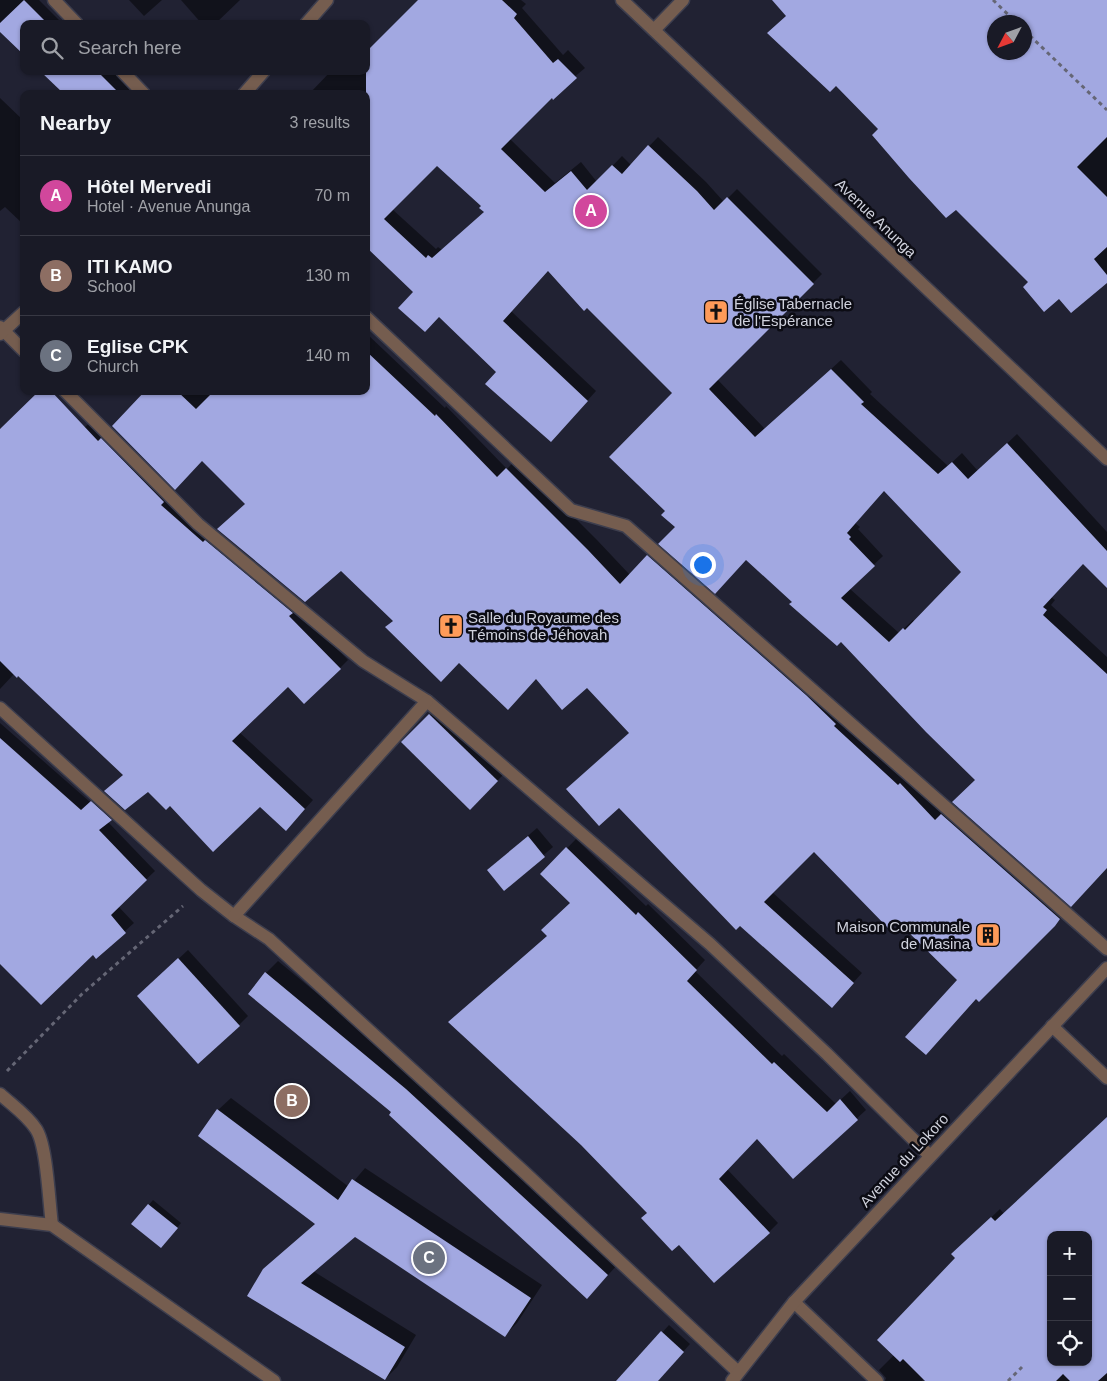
<!DOCTYPE html>
<html lang="en">
<head>
<meta charset="utf-8">
<style>
	:root { --surface:#191a26; --page:#262732; --text:#f1f3f6; --muted:#9fa1a7; --line:#373843; --accent:#fe9b59 }
	body { margin:0; font-family:Arial,sans-serif; background:var(--page); color:var(--text) }
	.controls { position:absolute; right:15px; bottom:15px; display:grid; overflow:hidden; border-radius:10px; box-shadow:0 1px 4px #0004 }
	.controls button { width:45px; height:45px; display:grid; place-items:center; padding:0; border:0; border-bottom:1px solid var(--line); background:var(--surface); color:var(--text); font:25px sans-serif }
	.compass { position:absolute; left:987px; top:15px; width:45px; height:45px; border-radius:50%; background:var(--surface); box-shadow:0 1px 4px #0004; rotate:229deg }
	.you { position:absolute; left:702px; top:564px; width:18px; height:18px; margin:-12px; border:4px solid #fff; border-radius:50%; background:#1a73e8; box-shadow:0 0 0 8px #1a73e833 }
	.badge { display:grid; place-items:center; width:32px; height:32px; border-radius:50%; background:var(--accent); color:#fff; font-size:16px; font-weight:700 }
	.pin { position:absolute; translate:-50% -50%; border:2px solid #fff; box-shadow:0 1px 5px #0006 }
	.list { margin:0; padding:0; list-style:none }
	h2 { display:flex; justify-content:space-between; align-items:center; height:65px; margin:0; padding:0 20px; font-size:21px }
	h2 small { font-size:16px; font-weight:400; color:var(--muted) }
	.list li { display:grid; grid-template-columns:32px 1fr auto; gap:15px; align-items:center; box-sizing:border-box; height:80px; padding:0 20px; border-top:1px solid var(--line) }
	.list b { display:block; font-size:19px; white-space:nowrap }
	.list p { margin:0; font-size:16px; white-space:nowrap; color:var(--muted) }
	.list em { font-size:16px; font-style:normal; color:var(--muted) }
	.icon { flex:none; width:28px; height:28px; fill:none; stroke:currentColor; stroke-width:2; stroke-linecap:round; stroke-linejoin:round }
	.map { position:relative; flex:none; width:1107px; height:1381px; overflow:hidden }
	.search { position:absolute; background:var(--surface); box-shadow:0 1px 4px #0004; left:20px; top:20px; width:350px; height:55px; display:flex; align-items:center; gap:12px; box-sizing:border-box; padding:0 18px; border-radius:10px; color:var(--muted); font-size:19px }
	.panel { position:absolute; background:var(--surface); box-shadow:0 1px 4px #0004; left:20px; top:90px; width:350px; height:305px; border-radius:10px }
	.map>svg:first-child { display:block }
	.shadow { fill:#0007; fill-rule:evenodd }
	.building { fill:#a2a8e1; fill-rule:evenodd }
	.lines { fill:none; stroke-linecap:round; stroke-linejoin:round }
	.minor-casing { stroke:#3d3e4e; stroke-width:15 }
	.path { stroke:#656675; stroke-width:3; stroke-dasharray:4 4; stroke-linecap:butt }
	.minor { stroke:#755d4f; stroke-width:12 }
	.labels { text-anchor:middle; dominant-baseline:central; stroke-width:5; stroke-linejoin:round; paint-order:stroke }
	.street-label { font-size:15px; fill:#d0d2dd; stroke:#0c0c14 }
	.poi-label { font-size:15px; fill:#d0d2dd; stroke:#0c0c14; text-anchor:start }
</style>
</head>
<body>
<div class="map">
<svg width="1107" height="1381" viewBox="0 0 1107 1381">
	<rect width="100%" height="100%" fill="#212233"/>
	<g class="shadow">
		<path d="M0,0H39L63,24H24L0,30Z"/>
		<path d="M129,0H162L144,16Z"/>
		<path d="M181,0H240L215,24H202Z"/>
		<path d="M420,0H521L526,4L522,8L563,55L568,50L585,68L552,96L510,139L555,183L581,162L597,182L622,156L631,165L658,137L706,182L724,202L737,189L822,274L717,379L765,429L841,360L872,392L870,394L948,466L962,453L978,471L1017,434L1107,532V569L1083,563L1051,597L1055,600L1051,605L1107,657V867L977,780L841,640L793,601L746,559L676,527L667,511L674,393L549,270L511,311L596,391L560,431L366,247V94H309L331,71H342L346,75L349,71H366ZM437,164L482,206L485,212L442,250L438,247L436,249L392,209ZM884,490L962,572L915,622L913,620L899,633L849,588L883,556L858,529L860,527L855,523Z"/>
		<path d="M784,0H1107V282L1060,297L1030,282L879,129L788,15ZM994,22H1024V52H994Z"/>
		<path d="M42,71H119L140,94H65Z"/>
		<path d="M0,98L24,121L23,224L5,207L0,211Z"/>
		<path d="M366,333L445,408L446,406L507,469L516,459L597,540L630,575L657,547L1064,915L979,1000L896,918L814,850L772,892L862,973L832,1006L630,733L588,686L536,678L459,661L386,627L394,620L341,569L246,504L147,391H366Z"/>
		<path d="M93,420L297,608L348,660L340,668L288,685L239,732L313,800L294,821L260,805H170L149,790L106,791L124,774L18,674H14L0,689V431L77,434Z"/>
		<path d="M438,707L505,773L470,808L403,742Z"/>
		<path d="M0,723L90,802L100,794L119,811L108,822L155,871L118,906L134,923L96,957L93,953L0,962Z"/>
		<path d="M537,828L553,847L504,889L488,870Z"/>
		<path d="M576,839L646,906L648,904L705,960L695,971L782,1056L784,1054L836,1104L850,1091L866,1110L793,1177L757,1137L727,1169L778,1223L769,1232L648,1213L548,935L572,903L542,874Z"/>
		<path d="M188,950L248,1016L239,1025L148,987Z"/>
		<path d="M278,961L418,1077L619,1263L599,1285L266,973Z"/>
		<path d="M231,1098L349,1187L365,1168L542,1285L517,1323L505,1335L354,1236L313,1271L416,1335L397,1367L385,1379L264,1270L316,1223L199,1135L218,1110Z"/>
		<path d="M1107,1118V1381H926L924,1379L922,1381H867L875,1373L885,1381L886,1378L879,1370L894,1355L956,1258L961,1246L1000,1209L1004,1214ZM1051,1235H1088V1362H1051Z"/>
		<path d="M153,1200L181,1223L165,1242L133,1224Z"/>
		<path d="M669,1325L690,1344L657,1381H618Z"/>
	</g>
	<g class="building">
		<path d="M24,0L48,24H24V55L0,32V23Z"/>
		<path d="M418,0H502L517,14L514,18L553,63L558,59L577,78L553,100L552,98L501,149L545,192L571,171L587,190L612,165L622,174L648,145L697,191L714,210L727,197L814,284L709,389L755,437L831,369L864,402L861,404L938,474L952,462L968,479L1007,443L1107,551V588L1083,564L1043,607L1047,610L1043,615L1107,674V868L1071,907L952,802L975,780L926,732L841,642L837,646L789,604L792,602L746,560L715,594L658,544L675,527L661,515L665,511L609,457L672,393L587,308L584,311L548,271L503,321L588,401L551,442L485,384L496,372L439,317L425,332L398,308L413,292L366,247V52ZM437,166L481,206L479,208L484,212L432,258L428,255L426,258L384,219ZM884,491L961,572L905,630L903,628L889,642L841,598L875,566L849,539L851,537L847,533Z"/>
		<path d="M772,0H1107V137L1077,167L1107,197V247L1094,259L1107,275V283L1071,313L1059,299L1044,312L1023,287L1028,282L956,210L946,218L909,178L872,135L878,129L836,86L830,92L767,33L786,16ZM994,22H1024V52H994Z"/>
		<path d="M40,71H97L120,94H64Z"/>
		<path d="M366,351L435,416L436,414L497,477L506,468L588,550L620,584L647,555L806,695L836,724L834,726L898,785L900,783L935,820L941,814L1060,919L1055,926L979,1002L976,999L926,1055L905,1037L957,980L896,920L888,928L814,852L764,902L854,983L832,1008L740,926L736,930L619,808L599,826L566,789L629,733L587,688L562,710L536,679L508,710L459,663L441,682L385,627L393,621L341,571L305,602L217,529L245,504L202,461L175,490L112,426L145,391H177L196,409L214,391H366Z"/>
		<path d="M39,391H51L98,441L101,438L164,502L161,505L203,542L205,540L293,613L289,616L341,669L304,704L288,687L232,741L305,809L286,831L260,807L213,852L170,806L166,810L148,792L125,810L104,791L123,775L18,676L17,678L0,661V429Z"/>
		<path d="M429,714L498,781L470,810L401,742Z"/>
		<path d="M0,738L81,810L91,801L112,820L99,830L147,880L111,915L126,933L96,959L93,955L41,1005L0,964Z"/>
		<path d="M528,836L545,857L504,891L487,870Z"/>
		<path d="M566,847L636,915L638,912L697,970L687,981L772,1064L774,1062L827,1112L840,1099L858,1120L793,1179L757,1139L719,1179L770,1233L714,1283L679,1245L672,1251L641,1218L647,1213L581,1145L448,1022L547,936L541,930L570,903L540,874Z"/>
		<path d="M178,958L240,1026L198,1064L137,996Z"/>
		<path d="M265,972L406,1089L608,1275L587,1299L389,1115L391,1112L248,994Z"/>
		<path d="M217,1109L338,1200L352,1179L531,1298L505,1337L355,1237L301,1283L405,1347L385,1380L247,1296L263,1269L315,1224L198,1136Z"/>
		<path d="M1107,1117V1373L1098,1381H1070L1063,1374L1056,1381H925L903,1359L900,1362L877,1340L955,1258L951,1254L991,1217L995,1221ZM1051,1235H1088V1362H1051Z"/>
		<path d="M148,1204L178,1228L161,1248L131,1224Z"/>
		<path d="M661,1331L684,1352L658,1381H616Z"/>
	</g>
	<g class="lines">
		<defs>
			<g id="minor">
				<path d="M54,0L77,24"/>
				<path d="M622,0L1107,459"/>
				<path d="M306,24L327,0"/>
				<path d="M654,30L683,0"/>
				<path d="M122,71L144,94"/>
				<path d="M244,94L264,71"/>
				<path d="M366,317L571,510L626,526L1107,949"/>
				<path d="M0,327L24,351"/>
				<path d="M0,334L24,312"/>
				<path d="M65,391L198,524L363,661L427,701L710,944L827,1054L930,1156"/>
				<path d="M0,708L201,890L234,916L269,939L523,1171L738,1372"/>
				<path d="M234,916L427,701"/>
				<path d="M1052,1026L1107,1078"/>
				<path d="M0,1094C12,1105 27,1115 36,1129C47,1145 49,1203 52,1225"/>
				<path d="M0,1219L52,1225L274,1381"/>
				<path d="M794,1302L877,1381"/>
				<path d="M732,1381L794,1302L1107,968"/>
			</g>
		</defs>
		<use href="#minor" class="minor-casing"/>
		<g class="path">
			<path d="M993,0L1016,22"/>
			<path d="M1024,30L1107,110"/>
			<path d="M7,1071L82,994L183,906"/>
			<path d="M1008,1381L1022,1367"/>
		</g>
		<use href="#minor" class="minor"/>
	</g>
	<defs>
		<symbol id="church-square" viewBox="-11 -11 22 22"><rect x="-9" y="-9" width="18" height="18" rx="4" fill="#fe9b59" stroke="#0c0c14"/><path d="M-1.2-6h2.4v3.5h3.3v2.4h-3.3V6h-2.4V-.1h-3.3v-2.4h3.3Z" fill="#111"/></symbol>
		<symbol id="building-square" viewBox="-11 -11 22 22"><rect x="-9" y="-9" width="18" height="18" rx="4" fill="#fe9b59" stroke="#0c0c14"/><path d="M-4-6H4V6H1V3H-1V6H-4ZM-2.5-4.3h1.7v1.8h-1.7ZM.8-4.3h1.7v1.8H.8ZM-2.5-1h1.7V.8h-1.7ZM.8-1h1.7V.8H.8Z" fill="#111"/></symbol>
	</defs>
	<g fill-rule="evenodd">
		<use href="#church-square" x="702" y="298" width="28" height="28"/>
		<use href="#church-square" x="437" y="612" width="28" height="28"/>
		<use href="#building-square" x="974" y="921" width="28" height="28"/>
	</g>
	<g class="labels">
		<g class="street-label">
			<text transform="translate(876 218) rotate(44)">Avenue Anunga</text>
			<text transform="translate(904 1160) rotate(-47)">Avenue du Lokoro</text>
		</g>
		<g class="poi-label">
			<text x="734" y="303">Église Tabernacle<tspan x="734" dy="17">de l'Espérance</tspan></text>
			<text x="468" y="617">Salle du Royaume des<tspan x="468" dy="17">Témoins de Jéhovah</tspan></text>
			<text x="970" y="926" text-anchor="end">Maison Communale<tspan x="970" dy="17">de Masina</tspan></text>
		</g>
	</g>
</svg>
<div class="controls">
<button>+</button>
<button>−</button>
<button><svg class="icon" aria-label="locate" viewBox="0 0 24 24"><circle cx="12" cy="12" r="6"/><path d="M12 2v4M12 18v4M2 12h4M18 12h4"/></svg></button>
</div>
<svg class="compass" viewBox="-18 -18 36 36"><path d="M0-13l5 13h-10z" fill="#e53935"/><path d="M0 13l5-13h-10z" fill="#9fa1a7"/></svg>
<div class="you"></div>
<div class="pin badge" style="left:591px;top:211px;background:#d1479c">A</div>
<div class="pin badge" style="left:292px;top:1101px;background:#8d6e63">B</div>
<div class="pin badge" style="left:429px;top:1258px;background:#6b7280">C</div>
<div class="search"><svg class="icon" aria-label="search" viewBox="0 0 24 24"><circle cx="10" cy="10" r="6"/><path d="M15 15l6 6"/></svg>Search here</div>
<section class="panel">
<h2>Nearby<small>3 results</small></h2>
<ul class="list">
<li><span class="badge" style="background:#d1479c">A</span><div><b>Hôtel Mervedi</b><p>Hotel · Avenue Anunga</p></div><em>70 m</em></li>
<li><span class="badge" style="background:#8d6e63">B</span><div><b>ITI KAMO</b><p>School</p></div><em>130 m</em></li>
<li><span class="badge" style="background:#6b7280">C</span><div><b>Eglise CPK</b><p>Church</p></div><em>140 m</em></li>
</ul>
</section>
</div>
</body>
</html>
